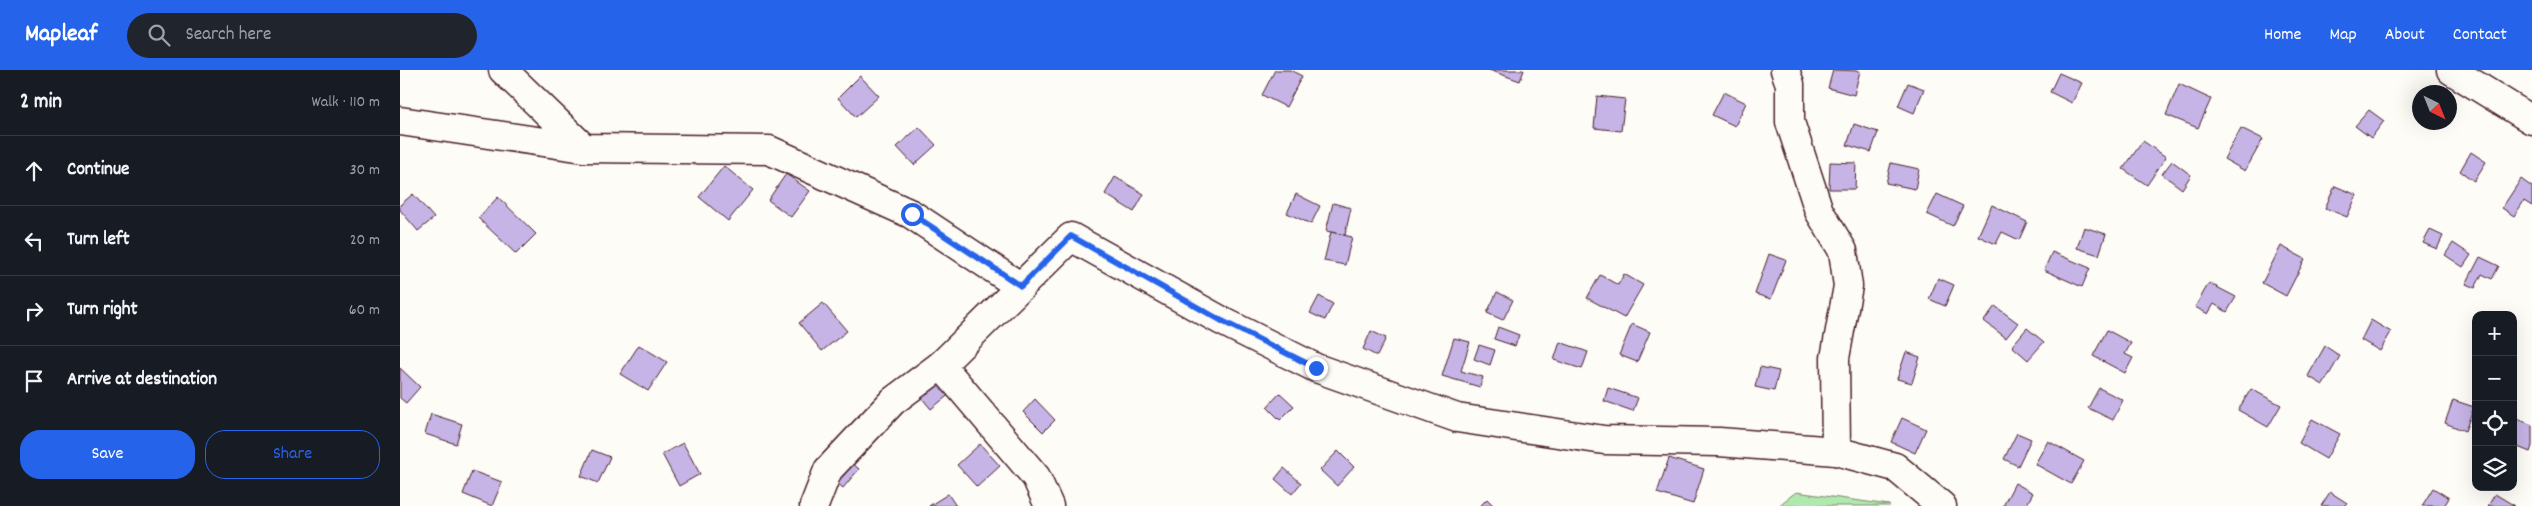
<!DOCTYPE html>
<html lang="en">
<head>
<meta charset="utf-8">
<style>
	:root { --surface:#171b24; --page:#20242c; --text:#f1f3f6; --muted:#9ea1a6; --line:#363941; --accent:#2563eb }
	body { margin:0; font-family:Dekko,sans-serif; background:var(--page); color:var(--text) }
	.controls { position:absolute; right:15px; bottom:15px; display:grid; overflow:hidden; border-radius:10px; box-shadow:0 5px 20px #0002 }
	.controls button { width:45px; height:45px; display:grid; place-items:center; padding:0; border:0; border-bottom:1px solid var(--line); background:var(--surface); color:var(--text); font:25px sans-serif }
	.compass { position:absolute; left:2012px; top:15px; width:45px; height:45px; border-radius:50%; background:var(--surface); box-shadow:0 5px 20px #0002; rotate:137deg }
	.stop { position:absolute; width:15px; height:15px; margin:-11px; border:4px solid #2563eb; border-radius:50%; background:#fff }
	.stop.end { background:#2563eb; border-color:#fff; box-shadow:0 1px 5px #0008 }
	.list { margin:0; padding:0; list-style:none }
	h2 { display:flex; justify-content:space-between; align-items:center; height:65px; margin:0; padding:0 20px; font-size:21px }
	h2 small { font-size:16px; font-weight:400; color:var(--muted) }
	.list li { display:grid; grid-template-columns:32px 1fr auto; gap:15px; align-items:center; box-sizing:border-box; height:70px; padding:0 20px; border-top:1px solid var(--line) }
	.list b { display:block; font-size:19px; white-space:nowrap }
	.list em { font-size:16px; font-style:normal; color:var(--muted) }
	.actions { display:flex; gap:10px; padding:15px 20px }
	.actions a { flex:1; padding:11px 0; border:1px solid var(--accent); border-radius:20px; text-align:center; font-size:18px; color:var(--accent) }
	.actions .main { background:var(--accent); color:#fff }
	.icon { flex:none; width:28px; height:28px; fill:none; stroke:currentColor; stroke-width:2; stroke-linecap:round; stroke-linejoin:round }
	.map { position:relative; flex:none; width:2132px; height:436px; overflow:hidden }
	header { display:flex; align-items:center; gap:30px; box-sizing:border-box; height:70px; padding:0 25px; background:var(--accent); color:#fff }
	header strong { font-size:24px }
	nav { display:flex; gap:28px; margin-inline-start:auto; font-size:18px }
	.search { width:350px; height:45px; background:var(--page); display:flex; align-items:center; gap:12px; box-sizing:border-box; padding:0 18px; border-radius:28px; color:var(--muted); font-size:19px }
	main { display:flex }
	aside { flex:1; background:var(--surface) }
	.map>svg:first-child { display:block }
	.green { fill:#afe9ad; stroke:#7c846c }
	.building { fill:#c5b4e5; stroke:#4a1f2b }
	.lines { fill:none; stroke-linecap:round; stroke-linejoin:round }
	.street-casing { stroke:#4a1f2b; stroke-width:31 }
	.street { stroke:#fdfcf7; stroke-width:28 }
	.route { stroke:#2563eb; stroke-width:6 }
</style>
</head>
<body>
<header>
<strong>Mapleaf</strong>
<div class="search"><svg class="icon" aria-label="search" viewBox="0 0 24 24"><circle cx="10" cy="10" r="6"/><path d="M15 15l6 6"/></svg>Search here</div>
<nav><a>Home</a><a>Map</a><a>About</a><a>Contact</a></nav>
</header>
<main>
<aside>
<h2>2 min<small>Walk · 110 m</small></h2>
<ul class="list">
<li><svg class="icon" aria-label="ahead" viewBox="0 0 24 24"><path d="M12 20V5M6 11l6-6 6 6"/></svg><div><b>Continue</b></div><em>30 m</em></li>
<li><svg class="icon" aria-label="left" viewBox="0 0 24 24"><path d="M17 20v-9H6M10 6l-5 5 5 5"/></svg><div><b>Turn left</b></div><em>20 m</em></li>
<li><svg class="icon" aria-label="right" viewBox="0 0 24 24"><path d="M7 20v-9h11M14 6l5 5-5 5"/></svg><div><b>Turn right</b></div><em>60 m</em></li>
<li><svg class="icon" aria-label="arrive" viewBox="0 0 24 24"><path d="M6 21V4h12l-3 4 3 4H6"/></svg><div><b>Arrive at destination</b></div></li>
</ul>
<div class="actions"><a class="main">Save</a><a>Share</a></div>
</aside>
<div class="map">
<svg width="2132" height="436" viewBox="0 0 2132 436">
	<rect width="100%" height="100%" fill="#fdfcf7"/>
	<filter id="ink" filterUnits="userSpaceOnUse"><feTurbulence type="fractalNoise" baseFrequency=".02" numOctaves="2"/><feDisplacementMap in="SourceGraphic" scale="10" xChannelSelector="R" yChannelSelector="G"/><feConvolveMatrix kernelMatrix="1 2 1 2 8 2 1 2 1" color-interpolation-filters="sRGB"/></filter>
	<g filter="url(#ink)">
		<path class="green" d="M1396,422L1489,435L1490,436H1378Z"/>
		<g class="building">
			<path d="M875,0H890L902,6L886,37L862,25Z"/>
			<path d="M1089,0H1124L1120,11Z"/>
			<path d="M1433,0L1460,1L1454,25L1428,18Z"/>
			<path d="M1659,3L1682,13L1672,33L1650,22Z"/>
			<path d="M460,6L479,26L456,47L438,28Z"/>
			<path d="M1508,13L1524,19L1514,43L1498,36Z"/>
			<path d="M1779,14L1811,29L1798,58L1766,45Z"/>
			<path d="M1324,22L1346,33L1335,56L1312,45Z"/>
			<path d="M1197,26L1225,29L1221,61L1194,58Z"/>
			<path d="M1969,40L1984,51L1971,68L1955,56Z"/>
			<path d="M1454,54L1478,62L1471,82L1447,75Z"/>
			<path d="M519,57L536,75L514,95L497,77Z"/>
			<path d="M1841,58L1863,69L1845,101L1824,89Z"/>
			<path d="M1743,71L1766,87L1747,115L1723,99Z"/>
			<path d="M2071,82L2086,92L2074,111L2060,101Z"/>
			<path d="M1772,91L1791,105L1782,119L1762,104Z"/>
			<path d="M1430,92L1456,93L1455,119H1429Z"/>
			<path d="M1491,93L1519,99L1515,119L1486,113Z"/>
			<path d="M324,96L353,120L328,151L299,127Z"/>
			<path d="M386,104L410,121L391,147L368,130Z"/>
			<path d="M715,107L744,124L734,142L705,124Z"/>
			<path d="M2121,109L2132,117V136L2124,131L2114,146L2102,138Z"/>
			<path d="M1935,116L1957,125L1947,147L1925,138Z"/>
			<path d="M13,124L34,148L18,161L0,140V135Z"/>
			<path d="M896,124L920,136L911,154L887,143Z"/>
			<path d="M1537,124L1563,136L1553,156L1527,144Z"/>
			<path d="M98,127L136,164L116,184L78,148Z"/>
			<path d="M933,133L951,138L945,165L926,161Z"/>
			<path d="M1592,135L1627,152L1619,170L1602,162L1596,174L1578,166Z"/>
			<path d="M1684,157L1706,164L1699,185L1677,178Z"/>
			<path d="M2030,160L2043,166L2037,179L2023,173Z"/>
			<path d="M931,162L952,167L945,195L924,191Z"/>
			<path d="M2053,173L2071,185L2063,197L2045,185Z"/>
			<path d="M1881,176L1905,189L1886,226L1862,213Z"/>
			<path d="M1652,182L1690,198L1682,217L1644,200Z"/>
			<path d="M1369,184L1386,190L1371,229L1355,224Z"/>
			<path d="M2080,187L2099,196L2092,209L2082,204L2075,218L2066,214Z"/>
			<path d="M1224,204L1243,215L1224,248L1187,228L1200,205L1218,215Z"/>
			<path d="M1538,208L1554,215L1545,236L1529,229Z"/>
			<path d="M1809,213L1836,227L1827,242L1814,234L1808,244L1795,237Z"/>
			<path d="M1097,222L1113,230L1103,250L1087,243Z"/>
			<path d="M919,226L933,234L925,250L910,243Z"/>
			<path d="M423,233L447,261L422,281L399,253Z"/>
			<path d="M1595,236L1618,253L1606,268L1584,251Z"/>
			<path d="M1971,250L1991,262L1980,281L1961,270Z"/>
			<path d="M1232,254L1250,262L1237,292L1219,285Z"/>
			<path d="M1098,257L1119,265L1115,276L1094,269Z"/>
			<path d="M1627,258L1644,272L1628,290L1612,276Z"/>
			<path d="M1707,260L1731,273L1725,284L1733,288L1725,303L1693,286Z"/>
			<path d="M971,261L986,268L977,286L963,279Z"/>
			<path d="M1054,268L1070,272L1061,301L1083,307L1080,317L1042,306Z"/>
			<path d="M1160,272L1188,282L1182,299L1154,290Z"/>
			<path d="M239,275L267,292L248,321L220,304Z"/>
			<path d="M1079,275L1095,280L1090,295L1074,289Z"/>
			<path d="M1925,276L1940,286L1923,315L1908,306Z"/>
			<path d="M1506,282L1520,287L1512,313L1497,309Z"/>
			<path d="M1360,297L1379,301L1374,321L1355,317Z"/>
			<path d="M0,298L20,317L6,333L0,328Z"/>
			<path d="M541,311L551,323L531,339L521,327Z"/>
			<path d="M1208,318L1238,328L1233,341L1204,331Z"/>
			<path d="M1699,318L1723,330L1713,350L1688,338Z"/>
			<path d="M1851,319L1881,335L1868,357L1838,340Z"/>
			<path d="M880,323L894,336L880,350L867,337Z"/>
			<path d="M635,329L655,350L643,362L623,342Z"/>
			<path d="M2053,330L2074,337L2065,361L2045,353Z"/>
			<path d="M31,344L62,354L56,374L25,364Z"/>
			<path d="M2113,347L2132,355V376L2130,382L2113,375Z"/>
			<path d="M1502,348L1526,359L1515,383L1491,372Z"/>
			<path d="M1912,349L1940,364L1926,389L1899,373Z"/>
			<path d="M1617,363L1631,369L1618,396L1604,389Z"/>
			<path d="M1648,371L1684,391L1671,414L1635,394Z"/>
			<path d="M283,373L300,404L279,416L262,384Z"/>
			<path d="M580,374L600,396L577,417L557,395Z"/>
			<path d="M192,380L210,387L198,413L181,406Z"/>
			<path d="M938,381L954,397L937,416L920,400Z"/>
			<path d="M446,388L459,399L443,418L430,407Z"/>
			<path d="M1269,388L1304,399L1293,434L1257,423Z"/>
			<path d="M884,398L901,413L892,424L875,409Z"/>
			<path d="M72,401L102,412L92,436L63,424Z"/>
			<path d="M1615,413L1633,423L1626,436H1603Z"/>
			<path d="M2033,418L2049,428L2044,436H2022Z"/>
			<path d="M1930,422L1947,433L1945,436H1921Z"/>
			<path d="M548,424L556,436H529Z"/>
			<path d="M2095,424L2115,436H2088Z"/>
			<path d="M1087,429L1094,436H1080Z"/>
		</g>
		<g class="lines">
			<defs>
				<g id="street">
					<path d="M103,0L184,78"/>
					<path d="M1385,0L1390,14V52L1419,141L1443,181L1448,216L1435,288L1436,381"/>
					<path d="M2051,0L2132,50"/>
					<path d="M0,51L184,78L369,80L511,144L621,217"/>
					<path d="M541,295L636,407L649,436"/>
					<path d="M414,436L428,400L493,331L541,295L671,167L822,251L916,298L1057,348L1204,370L1319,372L1436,381L1495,397L1542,436"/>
				</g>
			</defs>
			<use href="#street" class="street-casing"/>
			<use href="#street" class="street"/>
		</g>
	</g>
	<g class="lines" filter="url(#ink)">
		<path class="route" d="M512,144L621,216L671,166L822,251L916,298"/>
	</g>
</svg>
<div class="controls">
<button>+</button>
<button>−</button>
<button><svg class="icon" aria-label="locate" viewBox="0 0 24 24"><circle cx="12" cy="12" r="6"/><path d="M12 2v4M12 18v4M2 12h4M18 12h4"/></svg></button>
<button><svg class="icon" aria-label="layers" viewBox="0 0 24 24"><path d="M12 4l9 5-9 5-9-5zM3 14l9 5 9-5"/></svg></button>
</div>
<svg class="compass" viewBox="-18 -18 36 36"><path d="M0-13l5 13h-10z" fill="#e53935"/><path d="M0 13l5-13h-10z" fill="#9ea1a6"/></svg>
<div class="stop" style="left:512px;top:144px"></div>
<div class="stop end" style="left:916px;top:298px"></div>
</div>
</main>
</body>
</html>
